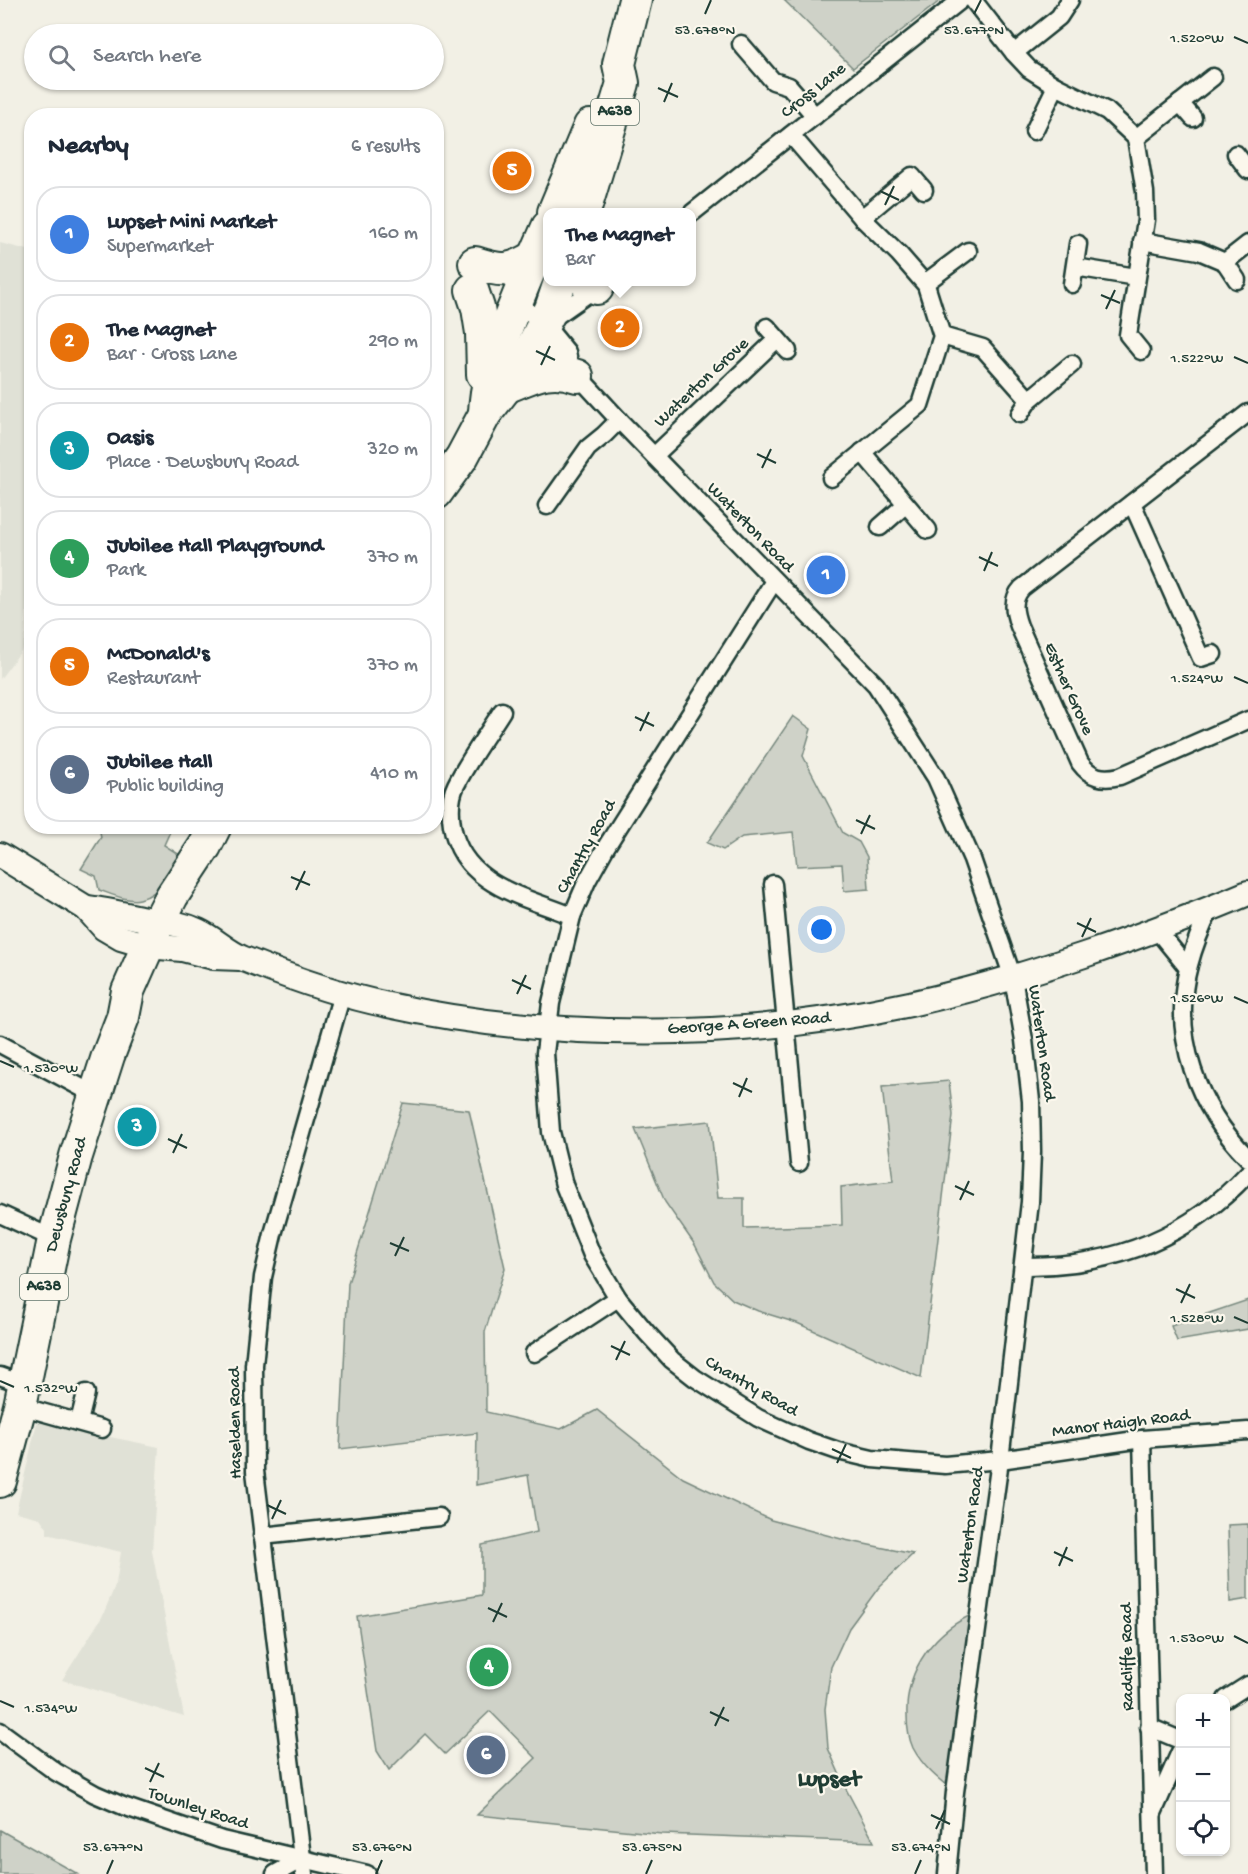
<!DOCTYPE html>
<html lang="en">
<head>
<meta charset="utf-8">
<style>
	:root { --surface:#fff; --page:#f6f6f7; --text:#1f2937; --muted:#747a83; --line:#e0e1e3; --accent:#111827 }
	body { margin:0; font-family:"Gochi Hand",sans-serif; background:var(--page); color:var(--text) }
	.controls { position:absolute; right:18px; bottom:18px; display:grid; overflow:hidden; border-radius:12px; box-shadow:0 2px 4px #0004 }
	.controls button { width:54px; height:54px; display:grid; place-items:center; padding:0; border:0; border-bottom:2px solid var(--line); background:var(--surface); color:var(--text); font:30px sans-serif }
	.you { position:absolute; left:822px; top:930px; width:21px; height:21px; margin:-15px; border:4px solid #fff; border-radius:50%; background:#1a73e8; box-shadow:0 0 0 9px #1a73e833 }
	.badge { display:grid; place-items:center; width:39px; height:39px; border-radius:50%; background:var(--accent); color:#fff; font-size:20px; font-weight:700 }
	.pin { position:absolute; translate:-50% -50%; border:3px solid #fff; box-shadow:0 2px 6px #0006 }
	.popup { position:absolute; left:543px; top:208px; width:153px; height:78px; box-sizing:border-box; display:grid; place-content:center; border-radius:12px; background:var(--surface); filter:drop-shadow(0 2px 4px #0005); font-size:20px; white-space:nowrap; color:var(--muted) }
	.popup b { font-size:22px; color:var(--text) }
	.popup::after { content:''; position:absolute; left:50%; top:100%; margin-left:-12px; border:12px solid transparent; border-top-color:var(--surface) }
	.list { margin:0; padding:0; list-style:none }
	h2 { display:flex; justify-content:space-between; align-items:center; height:78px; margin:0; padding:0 24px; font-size:26px }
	h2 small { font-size:20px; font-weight:400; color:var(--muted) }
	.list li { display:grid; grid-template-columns:39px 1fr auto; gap:18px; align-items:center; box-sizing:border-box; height:96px; margin:0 12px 12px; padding:0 12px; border:2px solid var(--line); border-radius:24px }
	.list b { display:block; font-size:22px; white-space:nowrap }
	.list p { margin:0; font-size:20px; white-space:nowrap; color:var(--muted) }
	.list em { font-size:20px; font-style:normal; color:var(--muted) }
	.icon { flex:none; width:33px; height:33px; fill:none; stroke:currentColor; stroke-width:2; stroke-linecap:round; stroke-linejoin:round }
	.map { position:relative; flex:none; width:1248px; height:1874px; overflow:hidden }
	.search { position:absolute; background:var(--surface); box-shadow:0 2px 4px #0004; left:24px; top:24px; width:420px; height:66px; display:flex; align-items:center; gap:15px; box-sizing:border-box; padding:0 21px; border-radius:33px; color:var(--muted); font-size:22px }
	.panel { position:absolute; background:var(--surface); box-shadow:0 2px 4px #0004; left:24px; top:108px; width:420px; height:726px; border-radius:24px }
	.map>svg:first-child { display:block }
	.built { fill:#e0e1d6 }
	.green { fill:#cfd2c8; stroke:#77887e; stroke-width:1.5 }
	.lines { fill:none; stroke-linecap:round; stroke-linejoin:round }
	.street-casing { stroke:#1f3d34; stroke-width:21 }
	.secondary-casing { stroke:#1f3d34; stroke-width:28 }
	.highway-casing { stroke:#1f3d34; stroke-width:36 }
	.street { stroke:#fbf7ec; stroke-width:16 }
	.secondary { stroke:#fbf7ec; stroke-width:24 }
	.highway { stroke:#fbf7ec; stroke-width:32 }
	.ticks { fill:none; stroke:#1f3d34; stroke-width:2 }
	.labels { text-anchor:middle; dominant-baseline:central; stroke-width:4.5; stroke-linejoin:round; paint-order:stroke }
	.shield { fill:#fbf7ec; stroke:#61756b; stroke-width:1.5 }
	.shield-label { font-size:16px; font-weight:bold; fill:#1f3d34 }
	.street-label { font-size:18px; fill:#1f3d34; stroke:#fbf7ec }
	.district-label { font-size:24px; font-weight:bold; fill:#1f3d34; stroke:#fbf7ec }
	.ticks-label { font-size:15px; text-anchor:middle; fill:#1f3d34; stroke:#fbf7ec; stroke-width:4.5; stroke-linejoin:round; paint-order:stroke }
</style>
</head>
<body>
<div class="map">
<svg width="1248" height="1874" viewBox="0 0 1248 1874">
	<rect width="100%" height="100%" fill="#f2f0e5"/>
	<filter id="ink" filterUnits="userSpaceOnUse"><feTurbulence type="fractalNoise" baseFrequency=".0167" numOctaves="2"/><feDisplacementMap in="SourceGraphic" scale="12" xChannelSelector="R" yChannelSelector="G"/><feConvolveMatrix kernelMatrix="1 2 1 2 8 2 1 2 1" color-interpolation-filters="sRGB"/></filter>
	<g filter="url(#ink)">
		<g class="built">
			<path d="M0,243L32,251V511L24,647L0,679Z"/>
			<path d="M37,1422L159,1447L152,1551L184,1717L62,1680L102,1617L116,1584L121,1552L47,1534V1528L40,1518L16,1512Z"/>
		</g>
		<g class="green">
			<path d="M784,0H941L853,68Z"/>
			<path d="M793,716L811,729L803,756L843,833L859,842L867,857L869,889L844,891L842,864L797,866L793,832L742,837L723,850L707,843Z"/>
			<path d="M99,827H172L164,845L180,855C172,871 161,894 140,899C128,902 111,894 99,890L96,876L81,869L101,837Z"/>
			<path d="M949,1081L953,1115L921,1378L797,1323L758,1311L733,1300L714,1282L695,1245L665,1202L635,1129L710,1121L718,1198H744V1228L842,1225L841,1187L893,1181L882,1087Z"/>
			<path d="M403,1103L469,1110L505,1268L485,1332L486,1412L561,1429L597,1410L683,1478L771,1520L845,1540L913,1554L879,1587L849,1628L831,1667L825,1709L828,1748L846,1789L874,1842L662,1834L477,1815L536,1758L490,1711L445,1754L425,1734L389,1770L377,1751L357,1616L482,1595V1545L537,1532L528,1475L476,1485L477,1433L340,1449L348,1283Z"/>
			<path d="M1248,1300V1329L1177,1341L1171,1326Z"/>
			<path d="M1248,1524V1599L1230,1602L1228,1525Z"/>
			<path d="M978,1612L955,1792C938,1779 923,1767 913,1748C909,1739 907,1727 907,1716C905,1669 935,1629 978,1612Z"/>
			<path d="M0,1830L78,1874H0Z"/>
		</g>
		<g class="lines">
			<defs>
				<g id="street">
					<path d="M973,0L1014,53L1029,69L1056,86L1107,111L1136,138L1145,192L1146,220L1128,335L1141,351"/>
					<path d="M741,44L773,81L789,86L815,116"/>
					<path d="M1014,53L1059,17L1070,0"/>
					<path d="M1180,103L1193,118"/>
					<path d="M1034,131L1056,86"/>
					<path d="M791,135L862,218L899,254L926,285L942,336L920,405L831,478"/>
					<path d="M1136,138L1213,77"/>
					<path d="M1236,154L1248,170"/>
					<path d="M692,213L961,0"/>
					<path d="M862,218L912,176L924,190"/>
					<path d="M1142,241L1199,251L1225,262L1248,244"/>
					<path d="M1225,262L1237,280"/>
					<path d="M1075,267L1136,277"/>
					<path d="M925,283L968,251"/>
					<path d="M1072,284L1078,244"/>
					<path d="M517,302L544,324L567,352L570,367"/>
					<path d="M549,321L599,286"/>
					<path d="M767,327L788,351"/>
					<path d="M942,336L983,348L1029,400L1072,364"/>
					<path d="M531,337L558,361L570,367L619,420L876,685L936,778L972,859L1013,978L1024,1040L1031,1101L1032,1152L1030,1202L1000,1460L955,1792L947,1874"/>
					<path d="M1248,413L1022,588C1011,600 1014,612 1019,626L1080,763C1091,778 1103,780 1120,776L1248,720"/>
					<path d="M1020,414L1029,400"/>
					<path d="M862,452L928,530"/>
					<path d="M654,456L777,339"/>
					<path d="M1132,503L1201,658L1213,654"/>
					<path d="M547,506L588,448L604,435L619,420"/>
					<path d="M880,527L905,505"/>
					<path d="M774,581L606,847L587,881L572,916L551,1003L545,1053L551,1132L564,1185L592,1255L618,1298L646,1332L672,1360L695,1378L758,1418L809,1441L838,1451L872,1459L945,1465L1000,1460L1142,1439L1248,1431"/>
					<path d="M502,711C487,735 469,759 456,785C450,797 450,812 452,825C462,885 523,896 572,916"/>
					<path d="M773,884L799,1163"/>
					<path d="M1210,910C1201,928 1194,946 1189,965C1170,1036 1198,1108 1248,1158"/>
					<path d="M1157,930L1188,968"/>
					<path d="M0,1044L95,1095"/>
					<path d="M0,1214L54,1239"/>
					<path d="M1023,1266C1111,1267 1188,1238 1248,1173"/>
					<path d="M534,1353L618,1298"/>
					<path d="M0,1376L25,1385"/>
					<path d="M20,1406L102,1429"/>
					<path d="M79,1422L86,1393"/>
					<path d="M1142,1439L1154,1874"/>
					<path d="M262,1536L439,1517"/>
					<path d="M1226,1699L1248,1685"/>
					<path d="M1149,1727L1180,1740"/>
					<path d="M0,1731L56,1772L95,1794L123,1806L222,1840L367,1874"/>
					<path d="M1153,1813L1180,1752"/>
					<path d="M275,1874L302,1859"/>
					<path d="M304,1874L255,1471L254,1365L263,1277L273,1234L342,994"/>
				</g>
				<g id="secondary">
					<path d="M0,855L86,908L104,928L121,938L148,946L182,949L213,957L240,958"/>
					<path d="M86,908C105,910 122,914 140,918C160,922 179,922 198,931C215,939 228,953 244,959C291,978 339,995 388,1005C551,1041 748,1040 910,1004C969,991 1027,974 1084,955C1140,936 1194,916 1248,893"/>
				</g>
				<g id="highway">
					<path d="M554,212L590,126"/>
					<path d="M584,212L623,83L619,64L635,0"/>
					<path d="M475,263C503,272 509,272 535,257"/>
					<path d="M586,282L597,288"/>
					<path d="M472,290L478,308L482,333L483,374"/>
					<path d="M508,386C533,376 550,366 577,376"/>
					<path d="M485,413C486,383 495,359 505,331C518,296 533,261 548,227"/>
					<path d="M436,493L462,457L485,414L524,364L551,309L560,282"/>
					<path d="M0,1481L20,1406L54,1239L76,1156L108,1056L123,1017L128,991L159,921L172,896L205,846L215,826"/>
				</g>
			</defs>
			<use href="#street" class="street-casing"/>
			<use href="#secondary" class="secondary-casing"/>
			<use href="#highway" class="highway-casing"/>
			<use href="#street" class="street"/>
			<use href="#secondary" class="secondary"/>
			<use href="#highway" class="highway"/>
		</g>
	</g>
	<path class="ticks" d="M705,14L711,0M974,14L981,0M1234,37L1248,43M658,88L678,97M664,102L672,83M880,191L899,200M885,205L894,186M1101,295L1120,303M1106,309L1115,290M536,351L555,360M1234,357L1248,363M541,365L550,346M757,454L776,463M762,468L771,449M979,557L998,566M984,571L992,552M1234,677L1248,683M635,717L654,726M640,731L649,712M856,820L875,829M861,834L870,815M291,877L310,885M296,890L305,871M1077,923L1096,932M1082,937L1091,918M512,980L531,989M517,994L526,975M1234,997L1248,1003M0,1061L14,1067M733,1083L752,1092M739,1097L747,1078M168,1139L187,1148M173,1153L182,1134M955,1186L974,1195M960,1200L969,1181M390,1243L409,1251M395,1256L404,1237M1176,1289L1195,1298M1181,1303L1190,1284M1234,1317L1248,1323M611,1346L630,1355M616,1360L625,1341M0,1381L14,1387M832,1449L851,1458M837,1463L846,1444M267,1505L286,1514M272,1519L281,1500M1054,1552L1073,1561M1059,1566L1067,1547M488,1608L507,1617M493,1622L502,1603M1234,1636L1248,1643M0,1701L14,1707M710,1712L729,1721M715,1726L724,1707M145,1768L164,1777M150,1782L159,1763M931,1815L950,1824M936,1829L945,1810M107,1874L113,1860M376,1874L382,1860M646,1874L652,1860M915,1874L921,1860"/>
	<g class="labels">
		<g class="shield">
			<rect x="591" y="99" width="48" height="26" rx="4.5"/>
			<rect x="20" y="1274" width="48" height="26" rx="4.5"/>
		</g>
		<g class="shield-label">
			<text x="615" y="112">A638</text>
			<text x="44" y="1287">A638</text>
		</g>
		<g class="street-label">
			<text transform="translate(814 91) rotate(-39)">Cross Lane</text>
			<text transform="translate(702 383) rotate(-43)">Waterton Grove</text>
			<text transform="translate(750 528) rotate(46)">Waterton Road</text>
			<text transform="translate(1068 689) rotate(66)">Esther Grove</text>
			<text transform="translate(587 847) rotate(-61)">Chantry Road</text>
			<text transform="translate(749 1024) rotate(-4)">George A Green Road</text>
			<text transform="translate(1041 1043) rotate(82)">Waterton Road</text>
			<text transform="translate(67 1195) rotate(-75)">Dewsbury Road</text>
			<text transform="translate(751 1387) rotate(30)">Chantry Road</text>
			<text transform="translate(236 1423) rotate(-91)">Haselden Road</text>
			<text transform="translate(1121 1424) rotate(-7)">Manor Haigh Road</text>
			<text transform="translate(971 1525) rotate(-82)">Waterton Road</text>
			<text transform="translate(1128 1657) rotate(-91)">Radcliffe Road</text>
			<text transform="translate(198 1809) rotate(18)">Townley Road</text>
		</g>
		<g class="district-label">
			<text x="829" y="1780">Lupset</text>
		</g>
	</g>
	<g class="ticks-label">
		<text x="705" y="34">53.678°N</text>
		<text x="974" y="34">53.677°N</text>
		<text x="1197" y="42">1.520°W</text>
		<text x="1197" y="362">1.522°W</text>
		<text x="1197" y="682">1.524°W</text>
		<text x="1197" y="1002">1.526°W</text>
		<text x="51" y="1072">1.530°W</text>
		<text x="1197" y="1322">1.528°W</text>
		<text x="51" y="1392">1.532°W</text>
		<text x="1197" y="1642">1.530°W</text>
		<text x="51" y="1712">1.534°W</text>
		<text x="113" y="1851">53.677°N</text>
		<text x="382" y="1851">53.676°N</text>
		<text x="652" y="1851">53.675°N</text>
		<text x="921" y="1851">53.674°N</text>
	</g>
</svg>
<div class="controls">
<button>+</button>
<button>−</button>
<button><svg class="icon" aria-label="locate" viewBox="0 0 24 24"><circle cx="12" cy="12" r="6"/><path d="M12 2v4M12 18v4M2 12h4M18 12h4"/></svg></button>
</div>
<div class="you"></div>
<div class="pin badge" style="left:826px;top:575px;background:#3f7fe0">1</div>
<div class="pin badge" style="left:620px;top:328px;background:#e8710a">2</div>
<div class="popup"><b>The Magnet</b>Bar</div>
<div class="pin badge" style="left:137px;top:1127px;background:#0f9aa8">3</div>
<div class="pin badge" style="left:489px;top:1667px;background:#2e9e5b">4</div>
<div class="pin badge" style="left:512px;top:171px;background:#e8710a">5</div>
<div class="pin badge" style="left:486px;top:1755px;background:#5c6f8a">6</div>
<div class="search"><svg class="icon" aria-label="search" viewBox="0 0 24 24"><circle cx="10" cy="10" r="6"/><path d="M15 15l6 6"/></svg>Search here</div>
<section class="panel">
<h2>Nearby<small>6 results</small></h2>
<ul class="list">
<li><span class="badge" style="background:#3f7fe0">1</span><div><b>Lupset Mini Market</b><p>Supermarket</p></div><em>160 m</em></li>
<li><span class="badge" style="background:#e8710a">2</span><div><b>The Magnet</b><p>Bar · Cross Lane</p></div><em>290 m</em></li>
<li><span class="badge" style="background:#0f9aa8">3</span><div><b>Oasis</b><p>Place · Dewsbury Road</p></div><em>320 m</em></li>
<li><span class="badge" style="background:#2e9e5b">4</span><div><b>Jubilee Hall Playground</b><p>Park</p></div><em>370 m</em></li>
<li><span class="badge" style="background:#e8710a">5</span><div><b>McDonald's</b><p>Restaurant</p></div><em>370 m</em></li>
<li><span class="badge" style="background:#5c6f8a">6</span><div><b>Jubilee Hall</b><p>Public building</p></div><em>410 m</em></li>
</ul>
</section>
</div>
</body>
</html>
